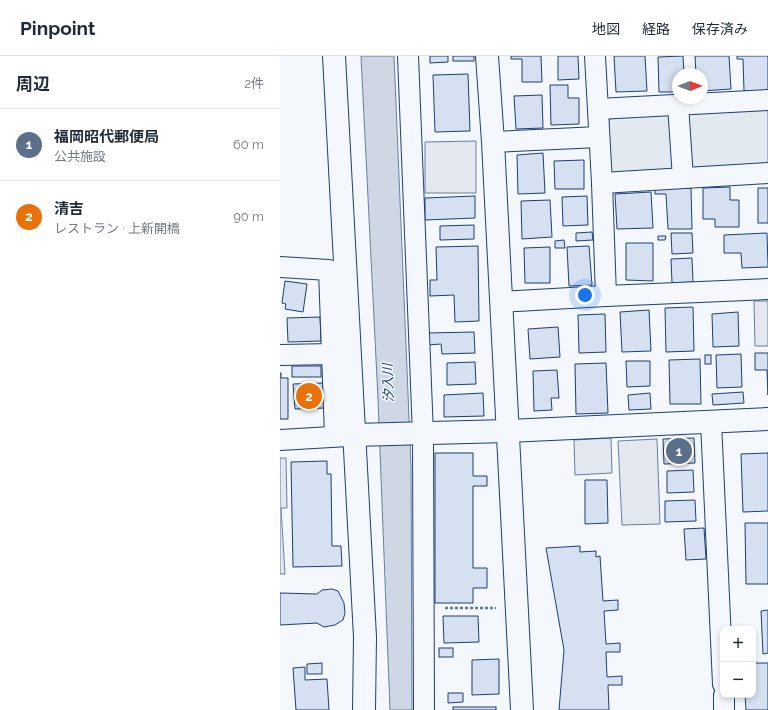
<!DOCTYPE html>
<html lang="ja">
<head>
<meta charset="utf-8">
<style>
	:root { --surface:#fff; --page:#f6f6f7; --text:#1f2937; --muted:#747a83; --line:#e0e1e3; --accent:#c62828 }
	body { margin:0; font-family:Raleway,"Noto Sans JP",sans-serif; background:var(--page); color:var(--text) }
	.controls { position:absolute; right:12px; bottom:12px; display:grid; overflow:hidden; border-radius:8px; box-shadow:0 2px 6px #0003 }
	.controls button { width:36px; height:36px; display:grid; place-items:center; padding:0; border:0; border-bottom:1px solid var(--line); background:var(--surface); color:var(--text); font:20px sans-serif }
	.compass { position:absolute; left:392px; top:12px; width:36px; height:36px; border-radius:50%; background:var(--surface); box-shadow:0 2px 6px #0003; rotate:90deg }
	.you { position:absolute; left:305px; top:239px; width:14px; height:14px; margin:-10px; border:3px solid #fff; border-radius:50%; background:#1a73e8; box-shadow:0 0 0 6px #1a73e833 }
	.badge { display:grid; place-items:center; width:26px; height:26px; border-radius:50%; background:var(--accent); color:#fff; font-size:13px; font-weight:700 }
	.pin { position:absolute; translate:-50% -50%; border:2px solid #fff; box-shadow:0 1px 4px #0006 }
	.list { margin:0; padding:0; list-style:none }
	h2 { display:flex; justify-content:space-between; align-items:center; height:52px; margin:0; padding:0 16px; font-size:17px }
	h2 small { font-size:13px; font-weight:400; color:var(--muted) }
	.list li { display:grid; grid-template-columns:26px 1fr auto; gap:12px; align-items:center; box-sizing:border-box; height:72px; padding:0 16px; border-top:1px solid var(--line) }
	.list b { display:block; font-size:15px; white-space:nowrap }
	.list p { margin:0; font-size:13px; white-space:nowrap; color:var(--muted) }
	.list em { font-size:13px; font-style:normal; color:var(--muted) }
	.map { position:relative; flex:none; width:488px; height:654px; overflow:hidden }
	header { display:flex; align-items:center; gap:24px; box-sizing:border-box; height:56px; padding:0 20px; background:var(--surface); border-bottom:1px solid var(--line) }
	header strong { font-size:19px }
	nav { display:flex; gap:22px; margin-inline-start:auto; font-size:14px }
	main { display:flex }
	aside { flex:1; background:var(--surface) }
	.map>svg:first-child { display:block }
	.green { fill:#e3e9f0; stroke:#687fa3 }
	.parking { fill:#e3e8f0; stroke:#687fa3 }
	.water { fill:#cfd7e4; stroke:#687fa3 }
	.building { fill:#d5e0f0; stroke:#1d3f73 }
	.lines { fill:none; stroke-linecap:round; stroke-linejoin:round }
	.street-casing { stroke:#1d3f73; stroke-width:22 }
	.secondary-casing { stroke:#1d3f73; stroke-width:24 }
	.path { stroke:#5e769c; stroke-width:2.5; stroke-dasharray:3 2; stroke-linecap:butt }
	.street { stroke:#f4f7fb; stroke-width:20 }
	.secondary { stroke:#f4f7fb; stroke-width:22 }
	.labels { text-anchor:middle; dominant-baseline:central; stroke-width:3; stroke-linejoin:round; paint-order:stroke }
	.water-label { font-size:13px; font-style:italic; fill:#1d3f73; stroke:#f4f7fb }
</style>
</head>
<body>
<header>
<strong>Pinpoint</strong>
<nav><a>地図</a><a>経路</a><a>保存済み</a></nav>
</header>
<main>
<aside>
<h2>周辺<small>2件</small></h2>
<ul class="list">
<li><span class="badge" style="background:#5c6f8a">1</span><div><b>福岡昭代郵便局</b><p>公共施設</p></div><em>60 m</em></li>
<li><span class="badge" style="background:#e8710a">2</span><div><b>清吉</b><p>レストラン · 上新開橋</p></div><em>90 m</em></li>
</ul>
</aside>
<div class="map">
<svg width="488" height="654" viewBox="0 0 488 654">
	<rect width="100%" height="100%" fill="#f4f7fb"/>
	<path class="green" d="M488,52V113L328,117L327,67L334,59Z"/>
	<g class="parking">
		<path d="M196,85V137H145V86Z"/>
		<path d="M474,245H488V290H475Z"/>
		<path d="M331,382L332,417L295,419L294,384Z"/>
		<path d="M377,383L380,468L342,469L338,385Z"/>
		<path d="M0,402H6L7,452H1L5,518H0Z"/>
	</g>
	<path class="water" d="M81,0H114L131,410L132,654H110L98,343Z"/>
	<g class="building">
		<path d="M150,0H168V6L150,7Z"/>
		<rect x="173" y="0" width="21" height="5"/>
		<path d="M231,0H261L262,26H242V3H231Z"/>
		<path d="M278,0H298L299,23L278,24Z"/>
		<path d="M334,0H365L367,35L336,36Z"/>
		<path d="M403,0L404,18H398V36H379L378,1Z"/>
		<path d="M415,0H449L451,33L422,35V18H416Z"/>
		<path d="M457,0H488V35H464L463,3H457Z"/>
		<path d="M188,18L190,75L155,76L153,19Z"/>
		<path d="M270,29H288V42H299V68L271,69Z"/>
		<path d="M262,39L263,72L236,73L234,40Z"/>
		<path d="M263,97L265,137L238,138L237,99Z"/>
		<path d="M304,104V133H275L274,105Z"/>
		<path d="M450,131V144H459V171H435V163H423V132Z"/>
		<path d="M411,132L412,173H388L386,138H375V133Z"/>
		<rect x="478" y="132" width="10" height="35"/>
		<path d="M371,136L373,172L337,173L335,138Z"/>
		<path d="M195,140V162L145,164V142Z"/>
		<path d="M307,140L308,169L283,170L282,141Z"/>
		<path d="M270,144L272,181L242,183L241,145Z"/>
		<path d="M194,169V183L160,184V170Z"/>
		<path d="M312,176L313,184L296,185V177Z"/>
		<path d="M391,177H412L413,197L392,198Z"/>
		<path d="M487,177L488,211L462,212L461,197H444V179Z"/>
		<path d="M378,180H386L385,184H378Z"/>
		<path d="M284,184L285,192H275V185Z"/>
		<path d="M346,187H373V225L346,224Z"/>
		<path d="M198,190L199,265L175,266L174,239L150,240V224H157L156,191Z"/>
		<path d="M309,190L312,229L289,230L287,191Z"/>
		<path d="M270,191V227H245L244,192Z"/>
		<path d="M412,202L413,226L392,227L391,203Z"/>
		<path d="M5,225L27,228L23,256L5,253L6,248L2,247Z"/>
		<path d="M413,251L414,295L386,296L385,252Z"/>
		<path d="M369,254L371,295L342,296L340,256Z"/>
		<path d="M458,256L459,290L433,291L432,258Z"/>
		<path d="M325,258L326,296L299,297L298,259Z"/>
		<path d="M40,261L41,285L8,286L7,262Z"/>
		<path d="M278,271L280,301L250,303L248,273Z"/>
		<path d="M194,276L195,297L162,298L161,288L148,289V277Z"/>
		<path d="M475,297H488V339L487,314H475Z"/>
		<path d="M461,298L462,331L437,332L436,299Z"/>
		<rect x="425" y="299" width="6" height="9"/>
		<path d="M420,303L421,348H390L389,304Z"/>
		<path d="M346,305H370V330L347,331Z"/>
		<path d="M195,306L196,328L167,329V307Z"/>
		<path d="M326,307L328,357L296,358L295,308Z"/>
		<rect x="12" y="310" width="29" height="11"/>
		<path d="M277,314L279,342H271L272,354L254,355L253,315Z"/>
		<path d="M0,317H1V322H8V363H0Z"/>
		<path d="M44,327L45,352L15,353L13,328Z"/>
		<path d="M463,336L464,347L433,349L432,338Z"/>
		<path d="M203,337L204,360L164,361V339Z"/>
		<path d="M370,337L371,353L349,354L348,339Z"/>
		<path d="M414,382L415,407L384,408L383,383Z"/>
		<path d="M155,397H193V420H207V430H193V512H207V532H193V547H155Z"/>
		<path d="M488,397V455L463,456L461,398Z"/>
		<path d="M47,405V418H51L52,490H61L62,510L13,511L11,406Z"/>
		<path d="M413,414L414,436L387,437V415Z"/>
		<path d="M305,424H327L328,467L305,468Z"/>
		<path d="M415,444L416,465L385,466V445Z"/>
		<path d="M465,467H488V528H466Z"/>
		<path d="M424,472L426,503L406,504L404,473Z"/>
		<path d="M300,490V496L316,495V501L320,500L323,545L338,544V554L324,555L326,588L340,587V596H326L327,621L342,620V629H328L329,654H279L284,594L266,492Z"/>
		<path d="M52,533L58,535L64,547L65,557L63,564L55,569L44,571L37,567L0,569V537L37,538L42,534Z"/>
		<path d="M488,554V597L483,598L481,555Z"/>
		<path d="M163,560H198L199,586L164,587Z"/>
		<rect x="159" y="592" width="14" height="9"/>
		<path d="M219,603V638L192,639V604Z"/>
		<path d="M42,607V618H27V608Z"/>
		<path d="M473,607H488V654H466L465,639H473Z"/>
		<path d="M25,611V624L47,623L49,654H16L13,612Z"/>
		<path d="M168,637H183V646L168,647Z"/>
		<rect x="173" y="651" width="43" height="3"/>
	</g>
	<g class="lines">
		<defs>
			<g id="street">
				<path d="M128,0L143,379L144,654"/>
				<path d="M315,0L322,127L326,240"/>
				<path d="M398,49L403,122"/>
				<path d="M318,53L488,44"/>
				<path d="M213,86L319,81"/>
				<path d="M322,127L488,117"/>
				<path d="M0,211L49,214L55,380"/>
				<path d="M221,246L326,240L488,233"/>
				<path d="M0,299L52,298"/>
				<path d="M431,366L443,628"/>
				<path d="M0,384L68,380"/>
				<path d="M444,639V654"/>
			</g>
			<g id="secondary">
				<path d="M54,0L85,581L84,654"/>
				<path d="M207,0L213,86L242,654"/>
				<path d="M74,379L227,375L488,363"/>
			</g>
		</defs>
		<use href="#street" class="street-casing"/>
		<use href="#secondary" class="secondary-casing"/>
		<path class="path" d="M165,552H216"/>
		<use href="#street" class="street"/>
		<use href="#secondary" class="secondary"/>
	</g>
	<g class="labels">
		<g class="water-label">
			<text transform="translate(108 327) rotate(-92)">汐入川</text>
		</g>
	</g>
</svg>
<div class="controls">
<button>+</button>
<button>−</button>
</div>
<svg class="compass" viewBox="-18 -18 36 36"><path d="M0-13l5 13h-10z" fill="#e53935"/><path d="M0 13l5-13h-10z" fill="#747a83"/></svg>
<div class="you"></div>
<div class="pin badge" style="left:399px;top:395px;background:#5c6f8a">1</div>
<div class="pin badge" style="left:29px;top:340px;background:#e8710a">2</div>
</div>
</main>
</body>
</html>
